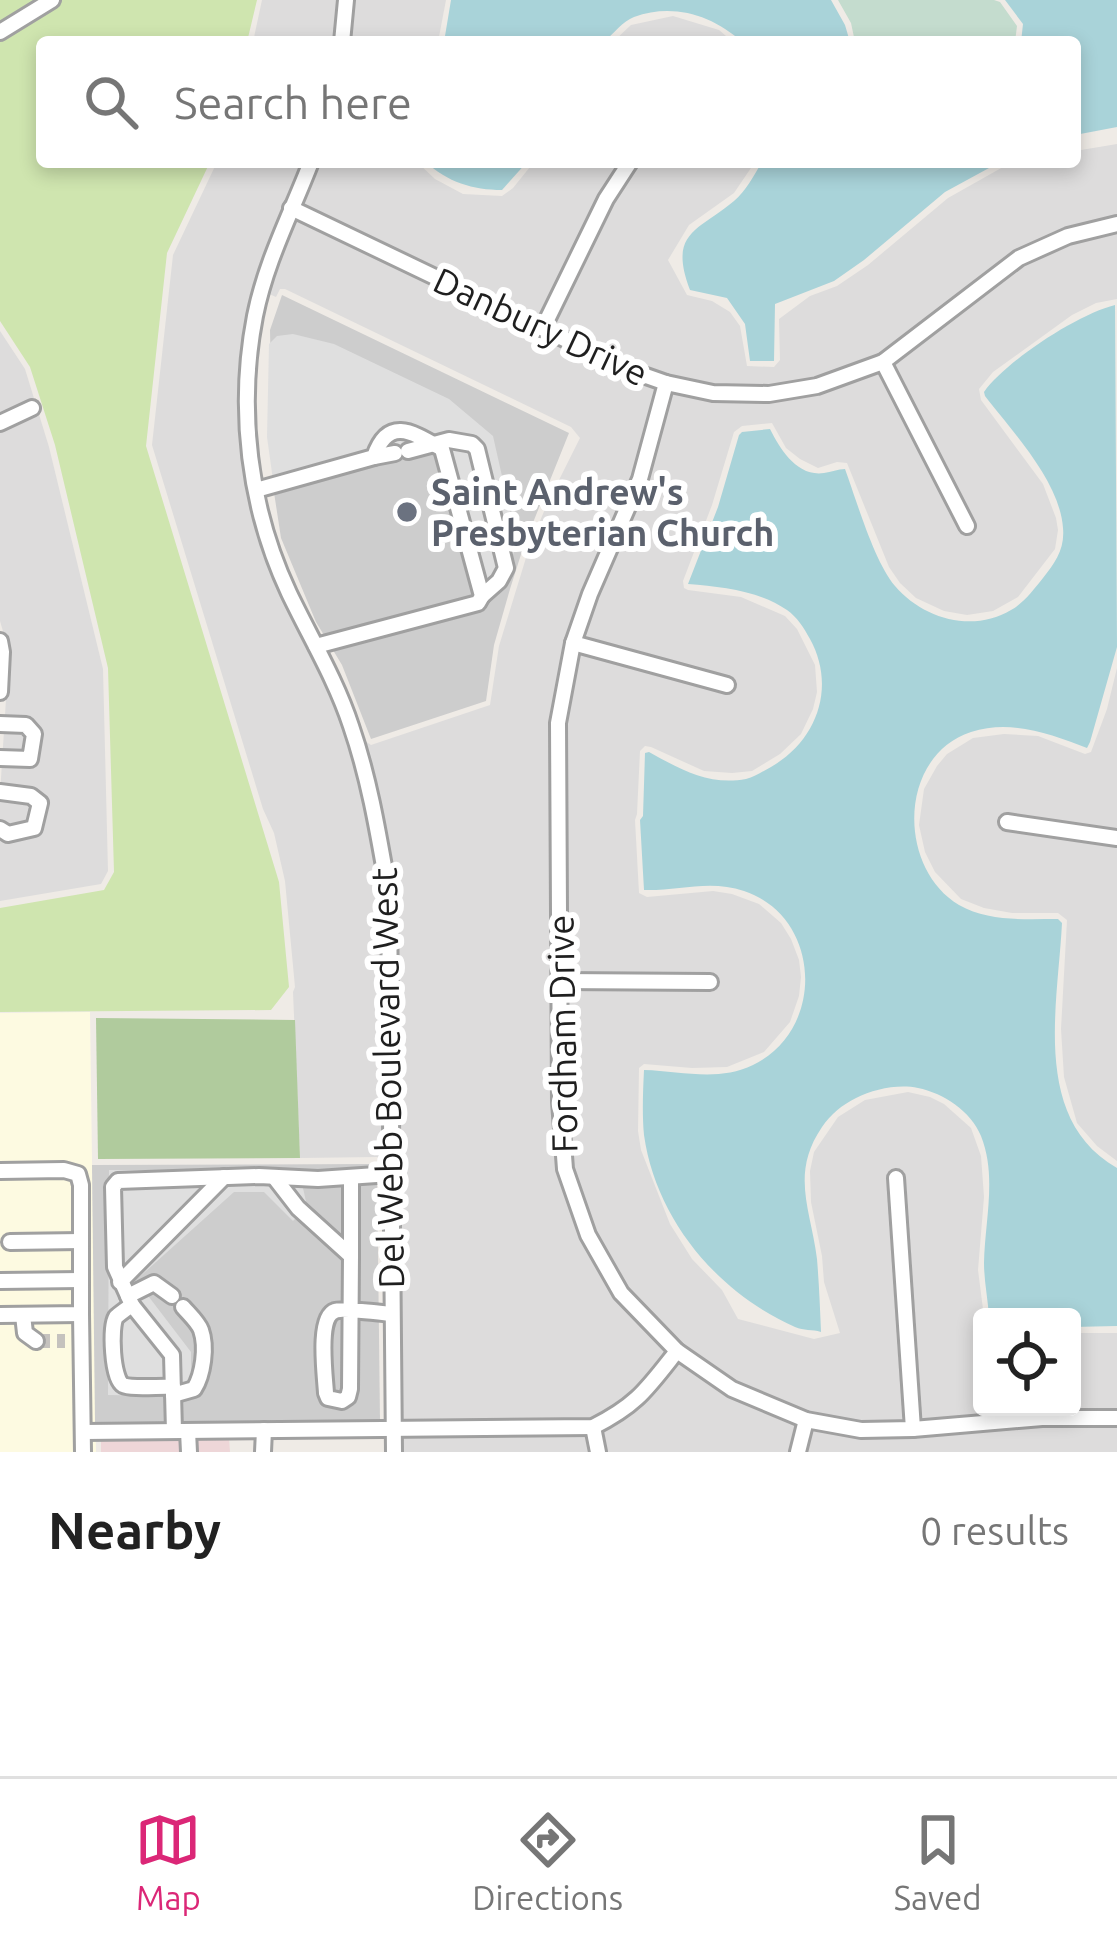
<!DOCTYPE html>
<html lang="en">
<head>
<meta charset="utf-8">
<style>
	:root { --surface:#fff; --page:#f6f6f6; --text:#222; --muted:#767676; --line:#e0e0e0; --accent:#db2777 }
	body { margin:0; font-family:Ubuntu,sans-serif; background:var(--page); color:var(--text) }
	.controls { position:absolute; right:36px; bottom:36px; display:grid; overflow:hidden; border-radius:12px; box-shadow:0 6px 18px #0003 }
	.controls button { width:108px; height:108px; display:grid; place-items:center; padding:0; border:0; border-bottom:3px solid var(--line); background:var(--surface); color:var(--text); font:60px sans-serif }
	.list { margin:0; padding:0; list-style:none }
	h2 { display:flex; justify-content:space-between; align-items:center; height:156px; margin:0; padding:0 48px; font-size:51px }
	h2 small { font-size:39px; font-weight:400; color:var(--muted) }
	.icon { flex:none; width:66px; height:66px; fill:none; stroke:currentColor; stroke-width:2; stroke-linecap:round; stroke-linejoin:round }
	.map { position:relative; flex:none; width:1117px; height:1452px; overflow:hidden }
	.search { position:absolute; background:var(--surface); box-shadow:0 6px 18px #0003; left:36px; right:36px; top:36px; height:132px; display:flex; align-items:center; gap:30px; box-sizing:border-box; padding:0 42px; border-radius:12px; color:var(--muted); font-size:45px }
	.sheet { height:324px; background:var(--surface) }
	nav { display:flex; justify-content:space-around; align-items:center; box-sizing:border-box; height:168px; border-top:3px solid var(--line); background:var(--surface); font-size:33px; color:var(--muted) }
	nav a { display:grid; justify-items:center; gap:6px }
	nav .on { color:var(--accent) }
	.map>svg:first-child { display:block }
	.residential { fill:#dddcdc }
	.commercial { fill:#eed6d8 }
	.education { fill:#fdfae1 }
	.religious { fill:#cdcdcd }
	.grass { fill:#cfe5af }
	.forest { fill:#b0cb9d }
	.wetland { fill:#c4dcce }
	.parking { fill:#dfdfdf }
	.water { fill:#a9d3d9 }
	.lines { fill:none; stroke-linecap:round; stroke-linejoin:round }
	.minor-tunnel { stroke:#c5c2be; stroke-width:14; stroke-dasharray:14 7; stroke-linecap:butt }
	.minor-casing { stroke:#a0a0a0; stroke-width:20 }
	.minor { stroke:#fff; stroke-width:14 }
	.worship-dot { fill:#6b7280; stroke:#fff; stroke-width:4.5 }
	.labels { text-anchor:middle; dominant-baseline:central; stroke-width:12; stroke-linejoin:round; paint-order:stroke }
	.street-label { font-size:36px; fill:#1f1f1f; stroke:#fff }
	.worship-label { font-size:36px; font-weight:bold; fill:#5b616d; stroke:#fff; text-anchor:start }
</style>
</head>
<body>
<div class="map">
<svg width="1117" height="1452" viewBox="0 0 1117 1452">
	<rect width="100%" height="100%" fill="#efebe6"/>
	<g class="residential">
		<path d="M262,0H339L336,42H253Z"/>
		<path d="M352,0H446L438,42H349Z"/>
		<path d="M673,16L719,30L733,42H613L631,25Z"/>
		<path d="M1117,144V217L1067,228L1015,252L880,355L833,374L768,387L714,386L688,382L631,364L552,325L605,216L638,162H755L734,193L689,225L668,260L687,295L712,301L730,312L740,326L747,366L774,367L780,360L779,319L810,296L837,286L868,265L948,198L1003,167L1020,162H1075V151Z"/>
		<path d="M217,162H304L271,238L249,313L241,374L243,450L249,492L345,727L367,807L383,896L384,1162L377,1157L300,1158L293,992L295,987L285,881L274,833L263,809L152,445L173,255Z"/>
		<path d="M318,162H417L435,179L463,194L502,196L513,188L534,162H621L593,209L540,319L300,204Z"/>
		<path d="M295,217L626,377L658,388L634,476L584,591L569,635L551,723L554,1102L582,1237L615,1297L667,1352L635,1394L616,1408L591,1420L400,1422L396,895L379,803L357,722L350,705H351L365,741L371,745L490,705L499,646L529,548L547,504L580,438L571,427L285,289H280L276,297L267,293Z"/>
		<path d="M1117,232V299L1096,303L1072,315L993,372L979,389L981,400L1043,484L1056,518L1058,530L1055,549L1018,597L993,611L967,615L944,611L916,598L900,583L889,567L847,463L837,462L818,468L800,459L786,448L772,423L742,426L734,432L712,505L683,581L684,588L688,590L741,597L785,616L797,629L815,665L817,692L813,709L801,734L780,754L752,771L732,773L704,771L651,747L645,746L640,751L637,814L635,820L639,893L647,897L713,891L732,894L759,904L781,923L791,939L799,960L801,977L799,996L790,1022L764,1052L727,1067L692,1068L644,1064L639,1068L638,1131L641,1150L670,1224L692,1259L722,1290L738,1319L814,1339L840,1333L824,1282L822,1256L811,1202L810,1171L814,1152L838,1117L865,1100L908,1092L930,1097L944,1104L971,1128L981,1156L984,1197L978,1270L984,1317L982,1407H1072V1333H1117V1410H1042L919,1421L902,1171H890L906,1422L861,1423L808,1413L735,1382L680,1345L626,1288L594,1231L571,1167L567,1101L566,988L717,989L716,975L565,973V724L578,652L732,693L734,680L582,638L596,597L646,483L670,392L713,401H769L818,393L880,371L965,536L975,528L892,364L1022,264L1070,243Z"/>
		<path d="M0,331L25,369L49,447L103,669L108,871L101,884L0,901V794L9,652L0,621Z"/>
		<path d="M1117,668V830L1003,814L1000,828L1117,845V1161L1097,1146L1077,1123L1064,1077L1061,1029L1067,920L1058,913H1012L984,908L961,899L935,872L925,852L919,825L924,789L937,766L947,754L973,738L1004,734L1038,736L1085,754L1091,752L1107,709Z"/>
		<path d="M678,1361L730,1396L798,1425L792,1452H605L601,1432L623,1420L643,1405Z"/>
		<path d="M1042,1425H1117V1452H805L811,1429L861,1438L907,1437Z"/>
		<path d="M588,1435L592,1452H400V1437Z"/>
	</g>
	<path class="commercial" d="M229,1438L230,1452H101V1439Z"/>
	<path class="education" d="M90,1012L96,1452H0V1013Z"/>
	<g class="religious">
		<path d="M282,295L569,433L524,545L510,589L494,645L486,701L371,739L342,665L316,622L281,538L273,486L270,330Z"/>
		<path d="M377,1164L380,1422L95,1423L92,1165Z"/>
	</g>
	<path class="grass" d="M0,0H257L247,42H42V162H210L167,253L146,446L279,882L289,987L271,1010L0,1012V908L104,890L114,872L108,668L55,445L30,367L0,321Z"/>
	<path class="forest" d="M96,1018L295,1020L300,1158L98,1159Z"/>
	<path class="wetland" d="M838,0H994L1000,2L1017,26L1015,42H855L851,23Z"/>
	<g class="parking">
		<path d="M293,334L334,344L449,399L493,436L517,543L501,590L483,595L440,439L273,480L267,437L269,344L277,336Z"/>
		<path d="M109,1170H299L307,1206L293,1221L264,1192H234L136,1280L191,1352V1387L164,1396L108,1395Z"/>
	</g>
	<g class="water">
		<path d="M451,0H831L845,25L850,42H742C712,15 673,3 634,17C623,21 613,34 604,42H444Z"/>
		<path d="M1005,0H1117V127L1075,135V42H1021L1023,24Z"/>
		<path d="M426,162H527L502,190C473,190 447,182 426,162Z"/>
		<path d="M762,162H1000L945,192L864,260L834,281L775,304L774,361H750L745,324L727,298L690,290C668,232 698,231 734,201C746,191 754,175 762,162Z"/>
		<path d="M1115,305L1117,647L1090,742L1087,748C1051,734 1011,719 971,732C898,756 897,868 959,905C989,922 1025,919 1058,919L1062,923C1058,1005 1031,1119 1117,1168V1326L1072,1327V1317H989C988,1299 984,1281 984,1263C985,1220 997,1176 981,1136C971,1111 943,1093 918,1088C898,1084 874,1089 856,1098C842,1105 831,1114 822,1127C790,1174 811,1210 817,1259C819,1283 820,1308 821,1332C812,1329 804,1331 795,1327C718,1293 656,1220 644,1135C642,1114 643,1091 644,1070C681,1071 718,1082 753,1065C826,1030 822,917 744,891C710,879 678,891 644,890L640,820L643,816L645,753L649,752C680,769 709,786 746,779C755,777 763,771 771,767C818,740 836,686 810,639C804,628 797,617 787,610C757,590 722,587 688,584L718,507L739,435L742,432L770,429C780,449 797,477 824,473C831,472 838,469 845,469C857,502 874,561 895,586C923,619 973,633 1011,610C1024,603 1034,589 1043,578C1055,563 1065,549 1063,528C1060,482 1012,431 985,396L984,392C1006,361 1078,314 1115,305Z"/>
	</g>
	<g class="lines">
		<path class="minor-tunnel" d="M36,1341H65"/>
		<defs>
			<g id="minor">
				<path d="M0,32L52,0"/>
				<path d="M342,42L346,0"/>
				<path d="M311,162C291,214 266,261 255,316C237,409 249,508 289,593C310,637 336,680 351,726C370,781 379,838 389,895L394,1452"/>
				<path d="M291,208L629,370L666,383L713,393L769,394L817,386L883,362L1019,258L1068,236L1117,224"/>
				<path d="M543,328L606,199L630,162"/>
				<path d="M883,362L967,526"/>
				<path d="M666,383L640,479L590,594L573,643L558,723L560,1102L565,1169L588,1235L621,1293L677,1351L732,1389L806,1420L861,1430L913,1429L1042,1418H1117"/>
				<path d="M0,423L32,408"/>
				<path d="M408,451L449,440L472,444L477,449L506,568L499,581L482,596"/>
				<path d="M374,457L395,453"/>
				<path d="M256,490L374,457C388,415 414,433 442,449L482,596L478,603L316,646"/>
				<path d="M0,641L2,652L0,692"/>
				<path d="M573,643L727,685"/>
				<path d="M0,724L26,725L34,734L30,759L0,758"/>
				<path d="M0,792L31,796L40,803L34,828L8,834L0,829"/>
				<path d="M1007,822L1117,838"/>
				<path d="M559,981L710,982"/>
				<path d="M0,1171L64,1170L78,1174L81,1185V1314L0,1315"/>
				<path d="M274,1177L298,1208L351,1256L350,1389L348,1397L342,1401L328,1398L326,1393C325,1375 317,1317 335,1311C341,1308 382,1313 392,1314"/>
				<path d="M896,1178L913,1429"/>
				<path d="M10,1242L81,1241"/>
				<path d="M351,1256V1178"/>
				<path d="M0,1281L81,1280"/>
				<path d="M120,1282L224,1177"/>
				<path d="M128,1296L154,1283L172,1296"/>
				<path d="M132,1305C130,1306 118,1315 116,1317C110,1327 112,1379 123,1385C131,1389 162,1386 173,1387"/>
				<path d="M81,1314L83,1452"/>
				<path d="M23,1315L25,1333L36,1341"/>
				<path d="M173,1395L194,1389C203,1375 207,1347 201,1330C198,1322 189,1314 183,1307"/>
				<path d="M593,1427L598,1452"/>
				<path d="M174,1431L172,1355L132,1305L115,1267L113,1187L118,1181L259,1176L318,1179L391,1174"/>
				<path d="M188,1431L189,1452"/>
				<path d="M84,1432L593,1427C637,1405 647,1389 677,1351"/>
				<path d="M263,1452L264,1430"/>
				<path d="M798,1452L806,1420"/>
			</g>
		</defs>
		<use href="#minor" class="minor-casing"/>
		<use href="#minor" class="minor"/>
	</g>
	<circle class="worship-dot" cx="407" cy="512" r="12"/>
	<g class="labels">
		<g class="street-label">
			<text transform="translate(541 326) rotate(25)">Danbury Drive</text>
			<text transform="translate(562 1034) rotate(-91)">Fordham Drive</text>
			<text transform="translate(387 1078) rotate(-91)">Del Webb Boulevard West</text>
		</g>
		<g class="worship-label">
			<text x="431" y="491">Saint Andrew's<tspan x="431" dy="41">Presbyterian Church</tspan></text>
		</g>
	</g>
</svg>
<div class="controls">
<button><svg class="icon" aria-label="locate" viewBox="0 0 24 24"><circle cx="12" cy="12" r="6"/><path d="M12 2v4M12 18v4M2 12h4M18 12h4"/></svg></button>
</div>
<div class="search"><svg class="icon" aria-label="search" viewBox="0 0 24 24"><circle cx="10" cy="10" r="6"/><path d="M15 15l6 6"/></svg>Search here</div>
</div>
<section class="sheet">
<h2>Nearby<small>0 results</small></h2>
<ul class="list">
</ul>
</section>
<nav>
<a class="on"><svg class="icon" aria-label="map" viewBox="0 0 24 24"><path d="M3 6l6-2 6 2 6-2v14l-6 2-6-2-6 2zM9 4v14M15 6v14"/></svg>Map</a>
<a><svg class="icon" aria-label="directions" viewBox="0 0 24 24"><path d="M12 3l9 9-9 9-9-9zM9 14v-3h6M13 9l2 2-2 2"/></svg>Directions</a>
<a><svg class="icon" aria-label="saved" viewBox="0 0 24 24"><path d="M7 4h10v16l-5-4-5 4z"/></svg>Saved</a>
</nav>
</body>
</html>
